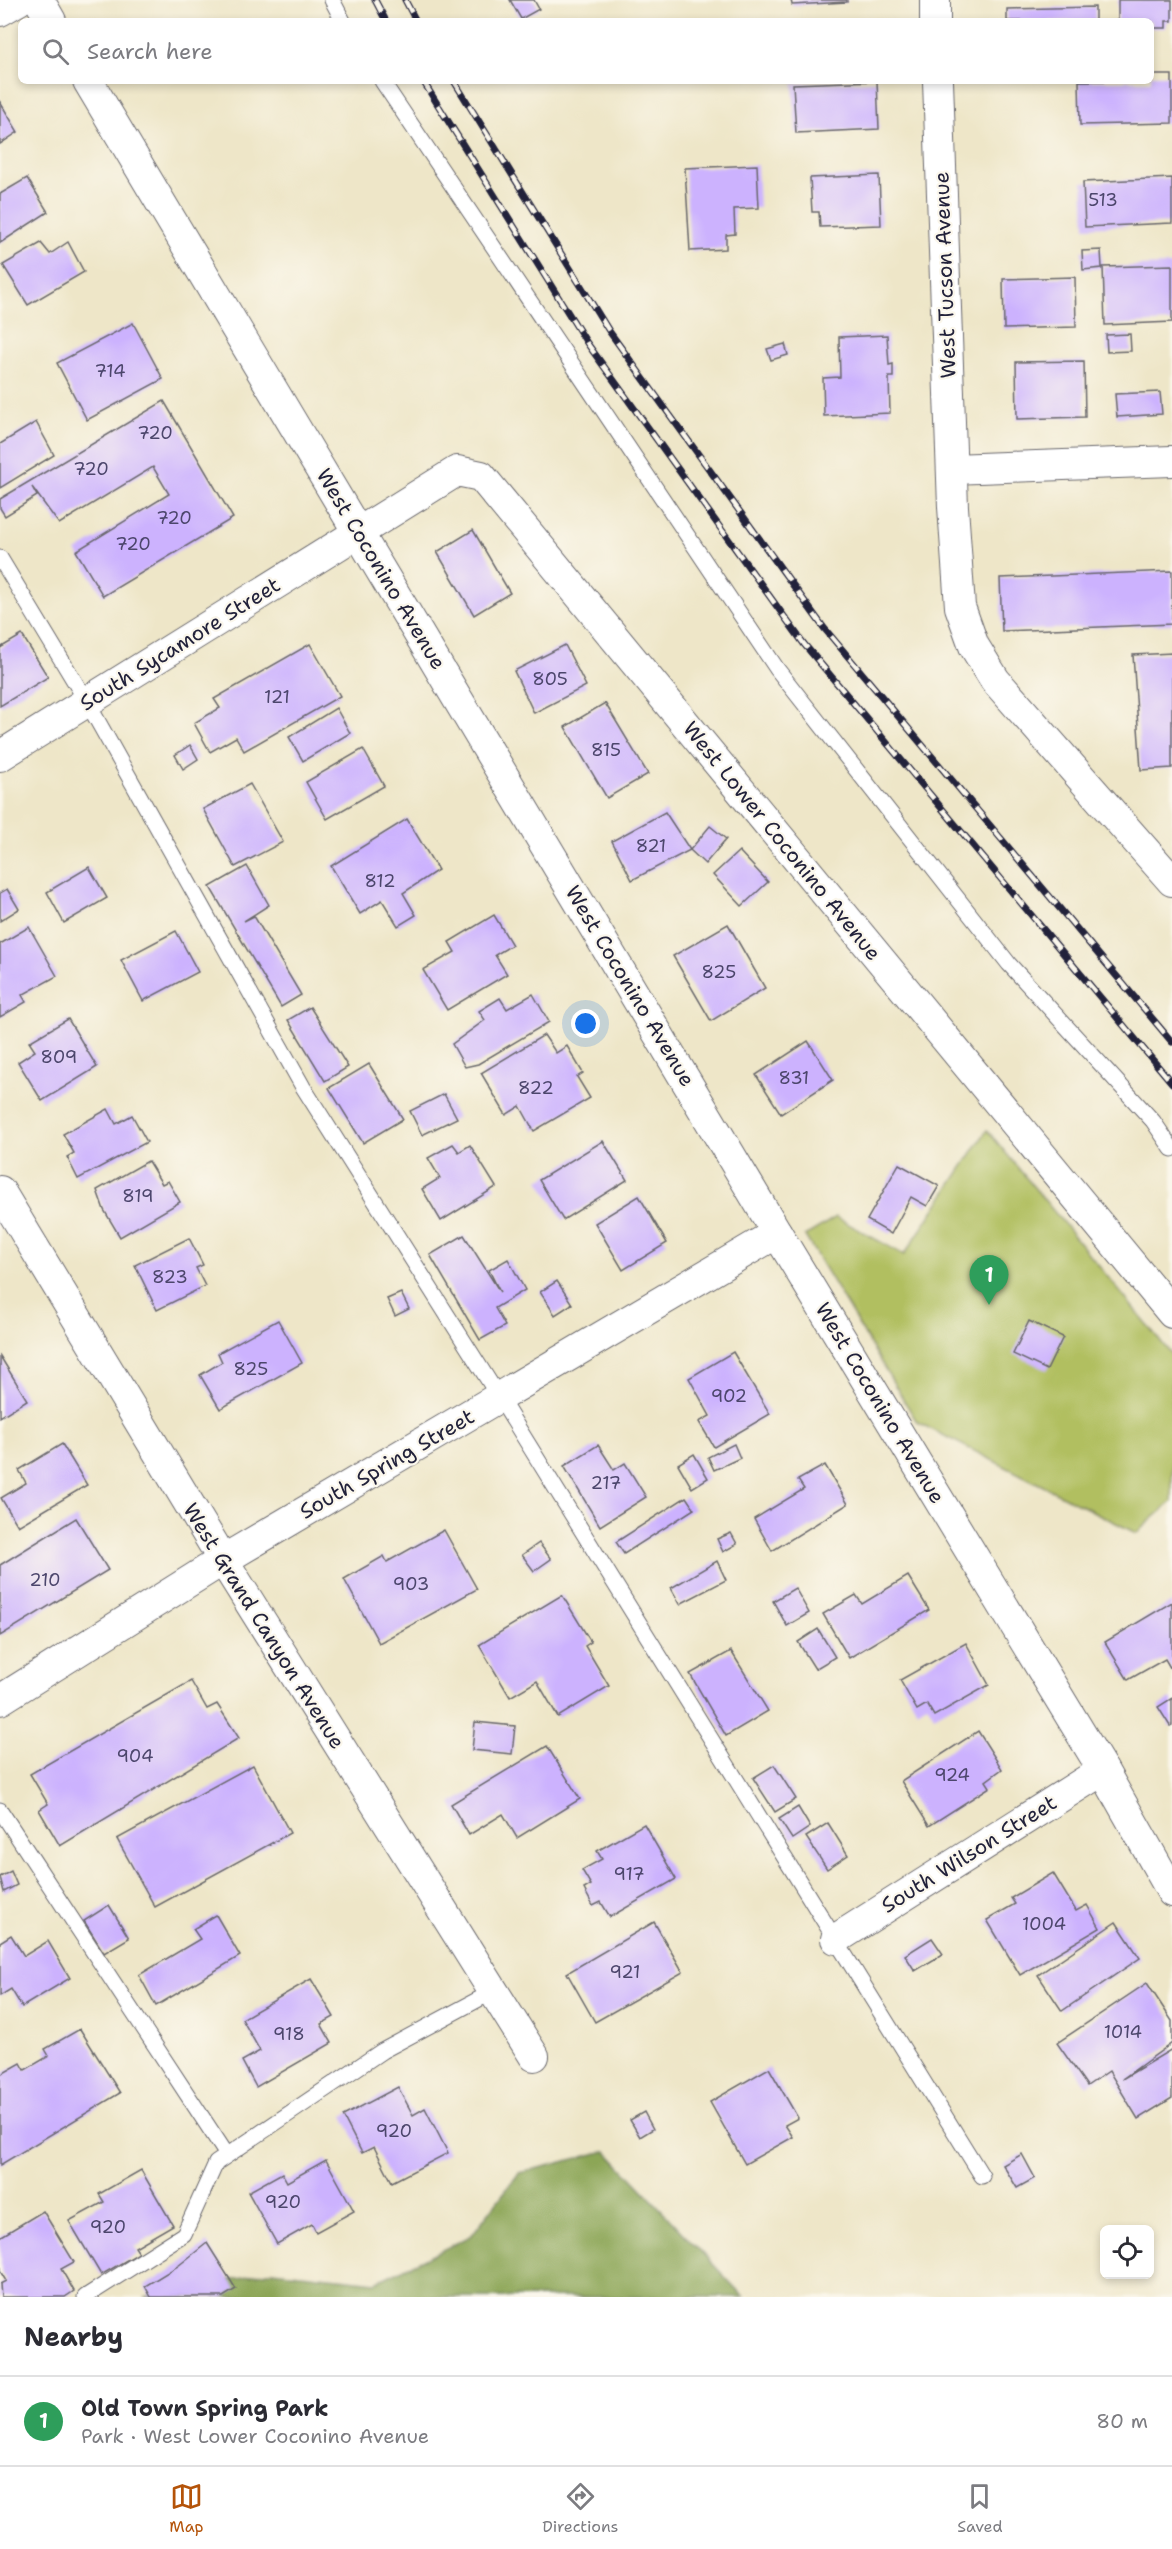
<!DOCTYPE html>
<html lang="en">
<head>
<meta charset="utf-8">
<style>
	:root { --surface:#fff; --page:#f2f2f3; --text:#2b2b33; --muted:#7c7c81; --line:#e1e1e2; --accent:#b45309 }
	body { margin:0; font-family:"Shantell Sans",sans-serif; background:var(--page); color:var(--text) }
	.controls { position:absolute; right:18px; bottom:18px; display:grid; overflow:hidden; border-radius:9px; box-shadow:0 3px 9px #0003 }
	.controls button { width:54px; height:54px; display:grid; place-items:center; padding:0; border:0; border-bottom:2px solid var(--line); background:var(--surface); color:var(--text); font:30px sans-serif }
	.you { position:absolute; left:586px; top:1024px; width:21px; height:21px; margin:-15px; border:4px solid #fff; border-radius:50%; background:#1a73e8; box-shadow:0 0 0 9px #1a73e833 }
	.badge { display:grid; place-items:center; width:39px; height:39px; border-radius:50%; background:var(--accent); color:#fff; font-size:20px; font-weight:700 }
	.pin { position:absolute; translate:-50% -50px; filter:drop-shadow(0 2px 3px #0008) }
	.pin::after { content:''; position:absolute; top:32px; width:21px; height:18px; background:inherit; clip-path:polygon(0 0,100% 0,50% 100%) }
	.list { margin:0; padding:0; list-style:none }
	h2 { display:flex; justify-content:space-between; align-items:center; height:78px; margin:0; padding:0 24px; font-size:26px }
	h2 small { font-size:20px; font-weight:400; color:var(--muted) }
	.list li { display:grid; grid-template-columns:39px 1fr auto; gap:18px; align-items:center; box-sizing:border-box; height:90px; padding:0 24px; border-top:2px solid var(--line) }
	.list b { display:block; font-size:22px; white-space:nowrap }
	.list p { margin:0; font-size:20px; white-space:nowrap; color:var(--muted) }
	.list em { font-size:20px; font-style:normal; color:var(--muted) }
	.icon { flex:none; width:33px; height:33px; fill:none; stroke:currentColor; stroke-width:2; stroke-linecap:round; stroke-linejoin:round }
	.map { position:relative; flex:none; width:1172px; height:2297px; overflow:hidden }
	.search { position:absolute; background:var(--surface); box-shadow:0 3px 9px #0003; left:18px; right:18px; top:18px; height:66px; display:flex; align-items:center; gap:15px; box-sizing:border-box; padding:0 21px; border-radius:9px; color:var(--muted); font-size:22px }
	.sheet { height:168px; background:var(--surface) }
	nav { display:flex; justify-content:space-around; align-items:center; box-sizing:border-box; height:84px; border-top:2px solid var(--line); background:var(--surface); font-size:16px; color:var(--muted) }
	nav a { display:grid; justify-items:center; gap:3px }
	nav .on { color:var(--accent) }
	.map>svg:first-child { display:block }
	.green { fill:#b1bf61; stroke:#6a704e; stroke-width:1.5 }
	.forest { fill:#8ca657; stroke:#576449; stroke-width:1.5 }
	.building { fill:#ccb2fe }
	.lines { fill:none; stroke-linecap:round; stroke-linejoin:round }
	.service-casing { stroke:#69676c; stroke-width:17 }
	.minor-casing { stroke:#69676c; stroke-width:32 }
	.service { stroke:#fff; stroke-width:15 }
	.minor { stroke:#fff; stroke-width:30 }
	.rail-casing { stroke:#22223b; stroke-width:7 }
	.rail { stroke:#fbf7ec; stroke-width:4.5; stroke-dasharray:14; stroke-linecap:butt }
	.labels { text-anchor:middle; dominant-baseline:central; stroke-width:4.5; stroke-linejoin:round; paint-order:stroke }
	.number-label { font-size:18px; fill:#4c466c }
	.street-label { font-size:21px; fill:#22223b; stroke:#fbf7ec }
</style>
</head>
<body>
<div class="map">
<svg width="1172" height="2297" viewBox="0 0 1172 2297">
	<rect width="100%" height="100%" fill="#fbf7ec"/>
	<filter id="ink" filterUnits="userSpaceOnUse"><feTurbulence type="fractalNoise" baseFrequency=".0167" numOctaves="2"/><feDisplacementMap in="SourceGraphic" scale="12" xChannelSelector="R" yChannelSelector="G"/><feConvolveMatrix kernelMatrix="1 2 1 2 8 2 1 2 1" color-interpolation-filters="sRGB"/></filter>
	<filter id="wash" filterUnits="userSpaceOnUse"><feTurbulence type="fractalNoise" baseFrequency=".008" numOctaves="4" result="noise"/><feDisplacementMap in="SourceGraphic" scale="24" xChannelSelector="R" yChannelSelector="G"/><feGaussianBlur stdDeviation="1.35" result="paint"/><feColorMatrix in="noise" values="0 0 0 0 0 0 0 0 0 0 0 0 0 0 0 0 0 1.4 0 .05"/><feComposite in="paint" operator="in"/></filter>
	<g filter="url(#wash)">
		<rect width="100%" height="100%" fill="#eee6c8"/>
		<path class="green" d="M987,1130L1172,1355V1502L1136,1533L917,1422L805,1236L836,1217L904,1255Z"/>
		<path class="forest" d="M606,2151L744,2297H145L273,2271L376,2282L471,2236L519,2173Z"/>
		<g id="blocks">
			<g class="building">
				<path d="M510,0H534L539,9L521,19Z"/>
				<path d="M791,0H847V2L792,5Z"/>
				<path d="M1118,0H1172V21H1166V28H1151V21H1118Z"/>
				<path d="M1095,7V21H1007V9Z"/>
				<path d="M1151,75H1172V123L1080,125L1079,81H1151Z"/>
				<path d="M877,81L879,129L796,133L793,84Z"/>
				<path d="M0,102L18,132L0,144Z"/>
				<path d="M757,165L759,208L734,209L735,234L726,235V249L690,251L685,168Z"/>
				<path d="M879,175L881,225L820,227L819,212H812L810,178Z"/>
				<path d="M27,178L48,212L0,243V194Z"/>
				<path d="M1172,178V223L1085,227L1083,182Z"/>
				<path d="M68,242L84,272L28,305L3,265L41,243L50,254Z"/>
				<path d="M1101,250L1102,268L1083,270L1082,251Z"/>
				<path d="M1172,265V322L1105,325L1103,267Z"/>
				<path d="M1075,277L1076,327L1004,329L1003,279Z"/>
				<path d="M133,323L163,379L87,420L57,363Z"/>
				<path d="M1130,334L1131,351L1107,352L1106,335Z"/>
				<path d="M887,335L889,365L893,364V377H889L890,413L824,416L823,378L840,377L839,337Z"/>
				<path d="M785,344L788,355L771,360L767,349Z"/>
				<path d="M1084,361L1085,417L1017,419L1016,362Z"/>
				<path d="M1160,392L1162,414L1117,417L1115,394Z"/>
				<path d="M164,401L233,518L103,596L76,551L169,494L153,467L59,524L32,487L37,496L5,516L0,508V499Z"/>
				<path d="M36,422L54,455L0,488V444Z"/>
				<path d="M473,530L510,593L474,615L437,552Z"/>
				<path d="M1172,571V624L1002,631L1000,578Z"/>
				<path d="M22,635L48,677L0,706V648Z"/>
				<path d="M310,644L340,696L244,751L236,737L210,752L194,723L220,708L214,699Z"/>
				<path d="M565,645L586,686L534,713L514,671Z"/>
				<path d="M1172,653V768L1141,770L1133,655Z"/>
				<path d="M605,703L648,774L607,798L565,727Z"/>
				<path d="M336,708L350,733L303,761L289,737Z"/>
				<path d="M190,745L198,759L183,769L175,755Z"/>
				<path d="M363,749L384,786L327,819L306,782Z"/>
				<path d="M250,784L283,842L235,867L203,809Z"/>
				<path d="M665,812L690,850L632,880L612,841Z"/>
				<path d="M407,819L438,870L403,893L416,915L398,926L382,900L360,914L331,866Z"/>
				<path d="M710,826L726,839L705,864L690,850Z"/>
				<path d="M739,851L768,882L742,906L713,875Z"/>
				<path d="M247,866L269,905L244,921L254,916L301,995L281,1007L210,887Z"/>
				<path d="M89,867L107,898L64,923L47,892Z"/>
				<path d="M7,889L19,909L0,921V893Z"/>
				<path d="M494,915L512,945L495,955L507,974L447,1010L423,970L455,952L449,942Z"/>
				<path d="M728,924L765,988L711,1021L673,956Z"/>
				<path d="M29,927L57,976L22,995L26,1002L0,1017V944Z"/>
				<path d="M176,931L198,972L143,1001L121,960Z"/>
				<path d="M533,994L549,1022L478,1064L465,1067L452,1044L485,1020L479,1011L500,998L507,1009Z"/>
				<path d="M310,1007L348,1067L325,1081L288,1020Z"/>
				<path d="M68,1019L97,1067L42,1101L18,1062L35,1051L29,1042Z"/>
				<path d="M544,1035L556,1053L567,1046L583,1073L577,1077L590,1098L534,1131L520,1106L506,1115L481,1073Z"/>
				<path d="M808,1041L833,1080L781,1114L756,1075Z"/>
				<path d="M369,1064L403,1119L363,1143L329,1088Z"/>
				<path d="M444,1094L457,1118L422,1135L410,1111Z"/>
				<path d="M108,1109L116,1124L132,1115L147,1142L78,1179L67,1157L74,1153L63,1134Z"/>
				<path d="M603,1141L627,1180L563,1220L539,1180Z"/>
				<path d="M453,1144L459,1152L470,1145L496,1187L441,1221L422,1189L440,1178L428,1158Z"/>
				<path d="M148,1161L162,1184L168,1181L180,1202L120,1237L104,1210L97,1190Z"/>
				<path d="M899,1164L939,1186L927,1206L911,1197L891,1234L867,1220Z"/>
				<path d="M639,1196L667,1243L623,1270L595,1223Z"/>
				<path d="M464,1235L500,1292L489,1270L508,1259L525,1290L495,1308L505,1326L480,1340L430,1255Z"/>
				<path d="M189,1238L203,1265L196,1268L205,1286L157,1310L135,1265Z"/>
				<path d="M557,1281L572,1304L555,1315L540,1292Z"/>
				<path d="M401,1293L409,1309L395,1316L387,1299Z"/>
				<path d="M278,1320L302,1363L220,1409L200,1375L222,1362L218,1353Z"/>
				<path d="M1029,1321L1063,1337L1047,1370L1013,1354Z"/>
				<path d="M733,1352L770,1414L714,1447L699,1422L710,1416L689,1378Z"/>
				<path d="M0,1356L27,1400L0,1417Z"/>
				<path d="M62,1444L87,1485L18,1526L1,1498L26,1483L19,1470Z"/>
				<path d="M734,1444L740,1458L714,1470L708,1457Z"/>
				<path d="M598,1445L614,1470L625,1463L646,1497L600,1526L564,1466Z"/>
				<path d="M694,1454L708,1478L692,1488L678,1464Z"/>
				<path d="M825,1465L848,1504L772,1551L754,1519L804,1489L798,1480Z"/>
				<path d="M686,1497L694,1509L624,1554L616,1542Z"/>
				<path d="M76,1518L108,1570L0,1636V1565Z"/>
				<path d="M444,1530L477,1589L379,1643L344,1579L384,1556L387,1562Z"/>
				<path d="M731,1533L737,1544L723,1552L717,1539Z"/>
				<path d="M539,1543L551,1559L534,1571L522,1555Z"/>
				<path d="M717,1561L726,1580L680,1604L671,1588Z"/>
				<path d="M908,1576L929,1610L849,1658L823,1614L856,1595L862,1604Z"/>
				<path d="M795,1588L809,1613L787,1626L773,1601Z"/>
				<path d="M562,1595L591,1642L585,1646L609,1686L558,1717L537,1681L510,1697L479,1645Z"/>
				<path d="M1172,1602V1671L1165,1659L1128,1680L1105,1642Z"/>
				<path d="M818,1629L835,1657L815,1669L798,1642Z"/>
				<path d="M966,1643L989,1685L934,1716L927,1704L917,1710L900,1680Z"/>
				<path d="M731,1651L768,1711L726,1736L690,1674Z"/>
				<path d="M191,1681L207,1709L217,1704L239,1738L60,1846L39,1810L48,1804L30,1774Z"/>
				<path d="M1172,1698V1725L1170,1726L1158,1707Z"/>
				<path d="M475,1722L515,1726L512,1754L472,1750Z"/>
				<path d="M978,1731L1002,1769L986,1781L990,1787L929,1826L901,1781Z"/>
				<path d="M547,1746L580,1799L517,1838L503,1814L469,1835L451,1804Z"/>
				<path d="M253,1765L290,1833L155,1907L117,1839Z"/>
				<path d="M774,1765L796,1799L775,1812L753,1778Z"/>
				<path d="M798,1807L810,1827L792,1839L779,1819Z"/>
				<path d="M828,1823L848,1855L827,1869L806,1837Z"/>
				<path d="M644,1824L676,1879L610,1917L601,1902L593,1906L584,1889L591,1885L582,1870L602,1859L597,1851Z"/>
				<path d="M11,1871L17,1885L4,1892L0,1877Z"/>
				<path d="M1053,1873L1076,1911L1087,1905L1100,1928L1020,1975L987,1920L1015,1904L1011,1898Z"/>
				<path d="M109,1905L129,1938L104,1953L84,1921Z"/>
				<path d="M216,1915L240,1956L156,2006L139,1975L200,1939L193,1929Z"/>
				<path d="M654,1922L683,1972L595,2022L567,1973Z"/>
				<path d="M1116,1922L1140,1958L1062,2011L1038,1975Z"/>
				<path d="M11,1935L24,1956L48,1941L70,1978L22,2007L11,1989L0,1996V1942Z"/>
				<path d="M932,1938L943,1954L915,1971L905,1955Z"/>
				<path d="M311,1979L334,2017L321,2024L332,2043L256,2087L242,2061L260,2051L242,2019Z"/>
				<path d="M1147,1983L1172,2021V2043L1122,2079L1172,2049V2098L1138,2119L1109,2071L1087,2086L1057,2043Z"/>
				<path d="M80,2029L120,2093L0,2165V2075L21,2063L25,2070L49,2056L45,2049Z"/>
				<path d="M769,2068L798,2118L785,2125L793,2137L745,2164L710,2102Z"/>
				<path d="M398,2087L413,2115L425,2108L448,2153L392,2182L374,2147L362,2153L343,2116Z"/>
				<path d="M644,2112L653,2129L640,2137L630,2120Z"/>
				<path d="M1022,2154L1035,2178L1017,2188L1003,2165Z"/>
				<path d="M326,2160L354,2211L316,2232L312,2224L277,2244L248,2192L282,2173L287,2182Z"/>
				<path d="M141,2170L173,2225L135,2247L139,2253L101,2275L69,2221L104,2202L99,2194Z"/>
				<path d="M43,2211L74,2262L61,2269L74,2291L65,2297H1L0,2284L6,2281L0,2271V2237Z"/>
				<path d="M207,2243L236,2289L223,2297H151L145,2286L178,2266Z"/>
			</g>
		</g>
	</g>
	<g filter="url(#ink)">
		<use href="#blocks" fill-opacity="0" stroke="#69676c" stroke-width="1.5"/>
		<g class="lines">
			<defs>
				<g id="service">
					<path d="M332,0L343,21"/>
					<path d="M382,81L777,669L1009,964L1153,1121L1172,1149"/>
					<path d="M0,558L87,702L303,1087L499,1397L982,2176"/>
					<path d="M0,1810L227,2155"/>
					<path d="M85,2297L184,2234L216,2163L382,2051L494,1991"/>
				</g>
				<g id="minor">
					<path d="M39,0L51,21"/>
					<path d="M935,0V21"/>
					<path d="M0,11L19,0"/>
					<path d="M88,81L777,1233L1103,1770L1172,1892"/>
					<path d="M938,81L953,507L960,607L974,646L995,680L1172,881"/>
					<path d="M952,469L1172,461"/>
					<path d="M0,756L457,471L481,476L1172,1313"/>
					<path d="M0,1191L223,1560L534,2056"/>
					<path d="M0,1700L223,1560L777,1233"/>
					<path d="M836,1939L1103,1770"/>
				</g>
			</defs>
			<use href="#service" class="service-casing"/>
			<use href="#minor" class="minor-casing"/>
			<use href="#service" class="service"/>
			<use href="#minor" class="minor"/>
			<defs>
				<g id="rail">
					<path d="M375,0L386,21"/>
					<path d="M405,0L416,21"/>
					<path d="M423,81L587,343L804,644L1172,1083"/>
					<path d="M454,81L609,331L824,628L1172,1042"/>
				</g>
			</defs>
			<use href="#rail" class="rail-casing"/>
			<use href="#rail" class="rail"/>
		</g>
	</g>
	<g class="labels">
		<g class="number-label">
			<text x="1103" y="200">513</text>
			<text x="110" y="371">714</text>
			<text x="155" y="433">720</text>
			<text x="91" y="469">720</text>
			<text x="174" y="518">720</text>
			<text x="133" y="544">720</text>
			<text x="550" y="679">805</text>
			<text x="277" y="697">121</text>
			<text x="606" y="750">815</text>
			<text x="651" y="846">821</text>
			<text x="380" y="881">812</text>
			<text x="719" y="972">825</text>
			<text x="59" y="1057">809</text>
			<text x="794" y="1078">831</text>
			<text x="536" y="1088">822</text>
			<text x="138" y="1196">819</text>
			<text x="170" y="1277">823</text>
			<text x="251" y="1369">825</text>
			<text x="729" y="1396">902</text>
			<text x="606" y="1483">217</text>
			<text x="45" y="1580">210</text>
			<text x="411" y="1584">903</text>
			<text x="135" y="1756">904</text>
			<text x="952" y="1775">924</text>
			<text x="629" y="1874">917</text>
			<text x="1044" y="1924">1004</text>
			<text x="625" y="1972">921</text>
			<text x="1123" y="2032">1014</text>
			<text x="289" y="2034">918</text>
			<text x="394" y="2131">920</text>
			<text x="283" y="2202">920</text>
			<text x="108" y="2227">920</text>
		</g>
		<g class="street-label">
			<text transform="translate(945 275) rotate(-92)">West Tucson Avenue</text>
			<text transform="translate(381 569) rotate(59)">West Coconino Avenue</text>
			<text transform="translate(180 644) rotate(-32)">South Sycamore Street</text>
			<text transform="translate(782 841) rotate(51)">West Lower Coconino Avenue</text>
			<text transform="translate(630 986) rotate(59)">West Coconino Avenue</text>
			<text transform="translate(880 1403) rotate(59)">West Coconino Avenue</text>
			<text transform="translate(387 1464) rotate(-30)">South Spring Street</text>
			<text transform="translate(264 1626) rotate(58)">West Grand Canyon Avenue</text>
			<text transform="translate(969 1854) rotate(-32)">South Wilson Street</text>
		</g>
	</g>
</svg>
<div class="controls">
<button><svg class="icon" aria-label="locate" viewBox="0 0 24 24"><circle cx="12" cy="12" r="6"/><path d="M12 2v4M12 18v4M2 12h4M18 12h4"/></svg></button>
</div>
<div class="you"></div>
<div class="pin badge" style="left:989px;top:1305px;background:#2e9e5b">1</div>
<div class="search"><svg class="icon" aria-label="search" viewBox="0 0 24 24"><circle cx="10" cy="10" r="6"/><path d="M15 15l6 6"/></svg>Search here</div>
</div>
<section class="sheet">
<h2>Nearby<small></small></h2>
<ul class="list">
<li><span class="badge" style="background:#2e9e5b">1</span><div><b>Old Town Spring Park</b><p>Park · West Lower Coconino Avenue</p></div><em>80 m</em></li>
</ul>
</section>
<nav>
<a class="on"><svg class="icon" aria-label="map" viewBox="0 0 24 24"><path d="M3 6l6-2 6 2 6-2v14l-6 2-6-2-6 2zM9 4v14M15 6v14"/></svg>Map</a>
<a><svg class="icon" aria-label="directions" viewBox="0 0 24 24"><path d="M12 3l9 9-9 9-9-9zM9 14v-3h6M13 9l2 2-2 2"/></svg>Directions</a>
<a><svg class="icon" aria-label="saved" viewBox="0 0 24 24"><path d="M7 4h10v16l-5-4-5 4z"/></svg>Saved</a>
</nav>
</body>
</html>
